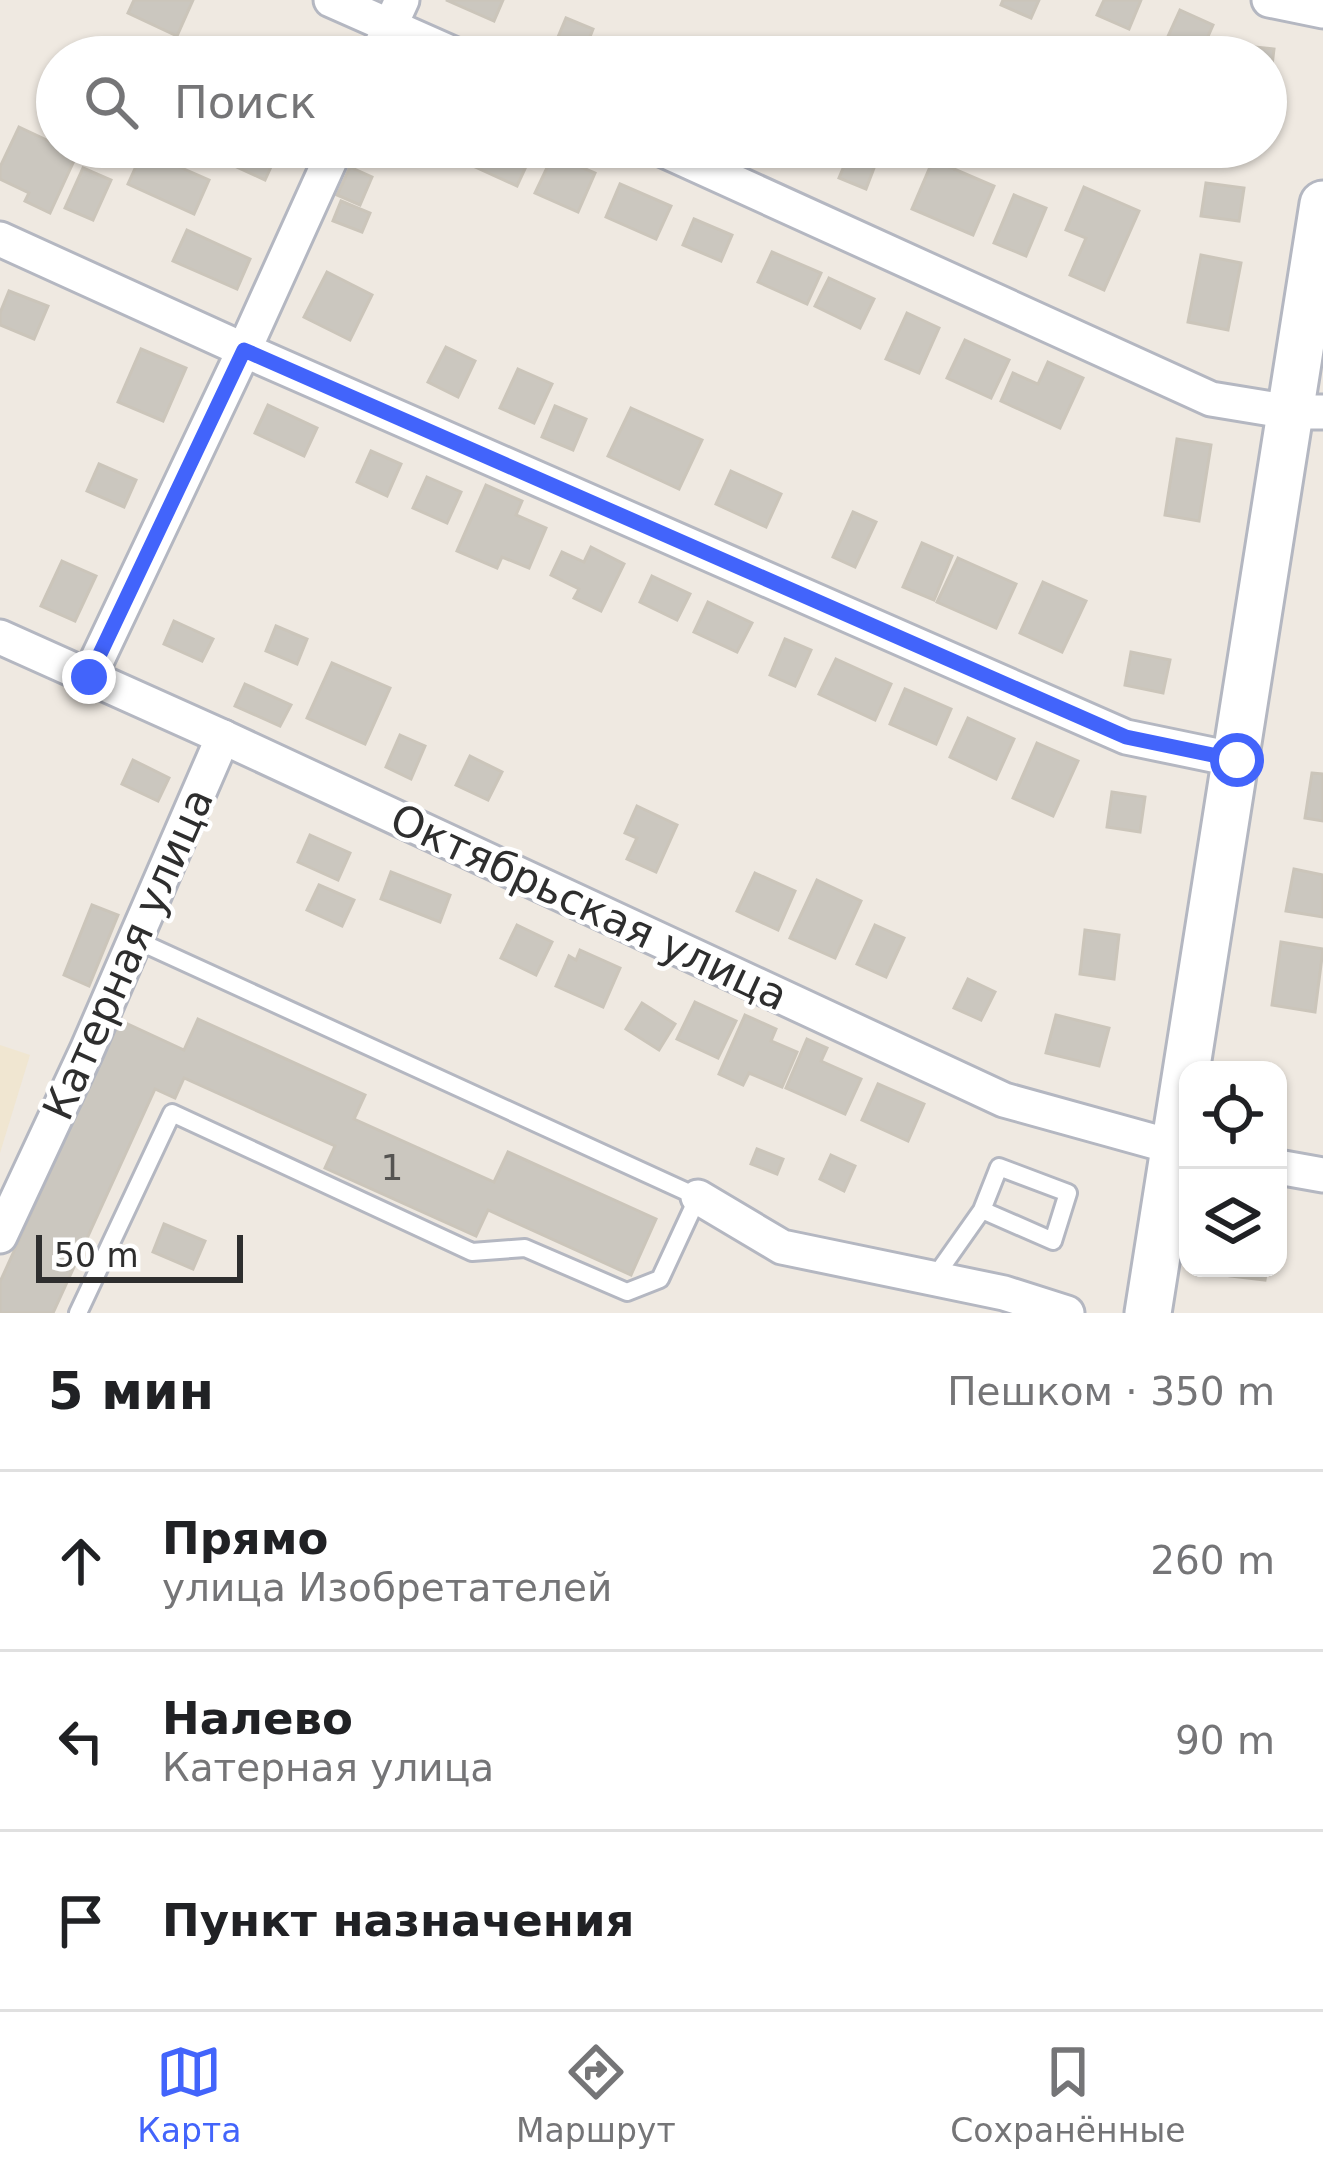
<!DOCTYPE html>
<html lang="ru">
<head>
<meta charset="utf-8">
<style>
	:root { --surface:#fff; --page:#f2f2f2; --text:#202124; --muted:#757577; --line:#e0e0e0; --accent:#4264fb }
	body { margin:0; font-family:"DejaVu Sans",sans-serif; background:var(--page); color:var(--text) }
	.controls { position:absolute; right:36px; bottom:36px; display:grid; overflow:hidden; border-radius:24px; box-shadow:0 3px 9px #0004 }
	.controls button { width:108px; height:108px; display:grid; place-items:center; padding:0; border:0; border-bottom:3px solid var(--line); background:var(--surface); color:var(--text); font:60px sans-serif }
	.scale { position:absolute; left:36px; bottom:30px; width:207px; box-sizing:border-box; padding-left:12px; border:6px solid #2e2e2e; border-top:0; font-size:33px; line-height:42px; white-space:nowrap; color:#2e2e2e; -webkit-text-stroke:9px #fff; paint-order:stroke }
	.stop { position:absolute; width:36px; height:36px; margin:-27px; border:9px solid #4264fb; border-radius:50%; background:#fff }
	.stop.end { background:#4264fb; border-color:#fff; box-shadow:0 3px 12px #0008 }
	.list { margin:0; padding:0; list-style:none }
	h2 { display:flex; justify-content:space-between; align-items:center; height:156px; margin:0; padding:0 48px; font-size:51px }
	h2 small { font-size:39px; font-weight:400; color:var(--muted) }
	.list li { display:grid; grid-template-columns:78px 1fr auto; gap:36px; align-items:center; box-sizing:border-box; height:180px; padding:0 48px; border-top:3px solid var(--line) }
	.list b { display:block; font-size:45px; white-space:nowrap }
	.list p { margin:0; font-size:39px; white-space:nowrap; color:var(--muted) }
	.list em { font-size:39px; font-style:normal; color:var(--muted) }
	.icon { flex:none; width:66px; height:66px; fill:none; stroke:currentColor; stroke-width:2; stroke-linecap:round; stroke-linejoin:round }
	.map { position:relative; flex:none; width:1323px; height:1313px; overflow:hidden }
	.search { position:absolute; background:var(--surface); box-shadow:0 3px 9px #0004; left:36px; right:36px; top:36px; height:132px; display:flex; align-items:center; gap:30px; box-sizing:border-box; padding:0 42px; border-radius:66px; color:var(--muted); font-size:45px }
	.sheet { height:696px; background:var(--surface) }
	nav { display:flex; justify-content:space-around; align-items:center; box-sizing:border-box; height:168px; border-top:3px solid var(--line); background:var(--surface); font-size:33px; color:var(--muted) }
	nav a { display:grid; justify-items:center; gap:6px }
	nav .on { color:var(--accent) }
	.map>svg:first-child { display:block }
	.education { fill:#f0e6d1 }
	.building { fill:#cbc7bf; stroke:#cbc5ba; stroke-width:3 }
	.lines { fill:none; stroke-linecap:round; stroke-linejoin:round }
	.lane-casing { stroke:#b4b7c1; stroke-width:22 }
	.street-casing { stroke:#b4b7c1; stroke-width:39 }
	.secondary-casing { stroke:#b4b7c1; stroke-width:51 }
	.lane { stroke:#fff; stroke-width:16 }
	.street { stroke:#fff; stroke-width:33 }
	.secondary { stroke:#fff; stroke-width:45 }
	.route { stroke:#4264fb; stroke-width:15 }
	.labels { text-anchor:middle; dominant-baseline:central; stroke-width:9; stroke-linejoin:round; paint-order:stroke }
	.number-label { font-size:36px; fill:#555452 }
	.street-label { font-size:42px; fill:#2e2e2e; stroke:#fff }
</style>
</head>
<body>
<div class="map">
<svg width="1323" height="1313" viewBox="0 0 1323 1313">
	<rect width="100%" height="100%" fill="#efe9e1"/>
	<path class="education" d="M0,1045L30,1055L0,1153Z"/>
	<g class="building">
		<path d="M134,0H193L177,36L128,13Z"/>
		<path d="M446,0H503L494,21Z"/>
		<path d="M1003,0H1039L1031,18L1001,5Z"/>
		<path d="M1104,0H1141L1129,29L1097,15Z"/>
		<path d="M1180,10L1213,25L1199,57L1165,43Z"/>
		<path d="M566,18L593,29L582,57H571L553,49Z"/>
		<path d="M292,38L327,54L326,57H284Z"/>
		<path d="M646,41L673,52L671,57H639Z"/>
		<path d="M1235,45L1274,49L1269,90L1266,89V57H1233Z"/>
		<path d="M19,127L57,145V147L77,154L50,213L25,201L29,193L0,179V167Z"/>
		<path d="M235,147H280L265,180L228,163Z"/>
		<path d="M466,147H535L517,186L460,160Z"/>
		<path d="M776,147H807L800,163L774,152Z"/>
		<path d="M852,147H882L866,189L839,178Z"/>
		<path d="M143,151L209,180L194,214L128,184Z"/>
		<path d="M553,155L595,173L578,212L535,193Z"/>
		<path d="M933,160L994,186L973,235L912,209Z"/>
		<path d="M350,167L372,177L360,205L337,195Z"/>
		<path d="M83,168L111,180L93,220L65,208Z"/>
		<path d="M1206,183L1244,188L1239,221L1201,216Z"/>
		<path d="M620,184L671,206L656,239L606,217Z"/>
		<path d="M1084,187L1139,211L1104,290L1070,275L1086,238L1066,230Z"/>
		<path d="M1014,195L1046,208L1026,256L994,243Z"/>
		<path d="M341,201L370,213L362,232L333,221Z"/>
		<path d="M694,219L732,235L721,261L683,245Z"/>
		<path d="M187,230L250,259L237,289L173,261Z"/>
		<path d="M772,252L821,273L807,304L758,282Z"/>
		<path d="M1201,255L1241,263L1228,330L1188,322Z"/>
		<path d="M327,272L372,295L350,340L304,317Z"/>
		<path d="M829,278L874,299L860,328L815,306Z"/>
		<path d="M9,291L48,306L34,339L0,325V313Z"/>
		<path d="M907,313L939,328L919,373L886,359Z"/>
		<path d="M965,340L1009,360L991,398L947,378Z"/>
		<path d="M446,347L475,361L458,397L428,382Z"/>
		<path d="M141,349L186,368L163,421L118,402Z"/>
		<path d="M1048,362L1083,378L1060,428L1001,401L1013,373L1038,384Z"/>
		<path d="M518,369L552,384L534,423L500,408Z"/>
		<path d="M268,405L317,428L304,456L255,433Z"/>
		<path d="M555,406L586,419L573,450L542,437Z"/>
		<path d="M631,408L702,440L679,489L608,456Z"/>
		<path d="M1177,439L1211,445L1199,521L1165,515Z"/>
		<path d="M371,451L401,464L387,496L357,482Z"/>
		<path d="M99,464L136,480L124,507L87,491Z"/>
		<path d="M731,471L781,494L766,527L716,504Z"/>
		<path d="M427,477L461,492L447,523L413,508Z"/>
		<path d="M486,485L522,501L516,515L546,528L529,568L502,557L497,568L457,551Z"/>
		<path d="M853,512L876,522L855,567L833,557Z"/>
		<path d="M922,543L952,556L934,600L903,587Z"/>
		<path d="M591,547L624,564L601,611L574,598L579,589L551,575L562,552L584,562Z"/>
		<path d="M958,558L1016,584L996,628L937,602Z"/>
		<path d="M62,561L96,576L75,621L41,606Z"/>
		<path d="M652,576L690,594L677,620L640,602Z"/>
		<path d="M1043,582L1086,601L1062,652L1020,633Z"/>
		<path d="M708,602L752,623L737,652L694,632Z"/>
		<path d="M174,621L213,639L202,661L164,644Z"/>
		<path d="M276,626L307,639L297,664L266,651Z"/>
		<path d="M785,639L811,650L795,686L770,675Z"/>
		<path d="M1131,652L1170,660L1163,693L1125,685Z"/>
		<path d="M836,659L891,684L875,720L819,694Z"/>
		<path d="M332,663L390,688L365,744L307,718Z"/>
		<path d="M245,684L291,705L280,726L235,706Z"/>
		<path d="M905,689L951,709L936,744L890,724Z"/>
		<path d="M968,718L1014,739L996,779L950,757Z"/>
		<path d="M400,735L425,746L411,779L386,767Z"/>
		<path d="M1037,743L1078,761L1053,816L1013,798Z"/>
		<path d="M470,756L502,772L488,800L456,785Z"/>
		<path d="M133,760L169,778L158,801L122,784Z"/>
		<path d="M1312,773L1323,774V821L1305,818Z"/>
		<path d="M1112,792L1145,797L1140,832L1107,827Z"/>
		<path d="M637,806L677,825L656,872L627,859L637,838L625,833Z"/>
		<path d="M310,835L350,853L338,880L298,862Z"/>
		<path d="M1294,869L1323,875V917L1286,911Z"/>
		<path d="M391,872L450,895L440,922L381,899Z"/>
		<path d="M755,873L795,891L778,930L737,911Z"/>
		<path d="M817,880L861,901L835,958L790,938Z"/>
		<path d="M319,885L354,900L342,926L307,910Z"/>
		<path d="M92,905L118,915L89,986L64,975Z"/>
		<path d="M517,925L552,942L536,975L501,958Z"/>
		<path d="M875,925L904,938L886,977L857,964Z"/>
		<path d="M1085,930L1119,935L1114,979L1080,974Z"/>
		<path d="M1281,942L1323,949L1315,1012L1272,1005Z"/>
		<path d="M580,950L620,968L603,1007L556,986L569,956L576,960Z"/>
		<path d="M968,979L995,992L981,1020L954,1008Z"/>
		<path d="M695,1002L736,1021L718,1058L677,1039Z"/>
		<path d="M642,1003L675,1024L659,1050L626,1029Z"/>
		<path d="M745,1015L776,1029L771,1041L797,1052L782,1087L749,1073L743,1085L719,1074Z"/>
		<path d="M1056,1015L1109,1028L1099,1066L1046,1053Z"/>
		<path d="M198,1019L365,1095L354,1119L494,1182L508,1152L656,1219L631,1275L488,1210L476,1236L325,1168L335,1146L184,1078L175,1098L155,1089L53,1313H0V1282L119,1020L184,1050Z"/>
		<path d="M807,1039L827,1048L821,1061L861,1079L845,1114L786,1088Z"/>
		<path d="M878,1084L924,1104L908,1141L862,1120Z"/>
		<path d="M757,1149L783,1159L777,1174L751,1164Z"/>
		<path d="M831,1155L855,1166L844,1191L820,1179Z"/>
		<path d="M164,1224L205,1241L193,1269L153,1252Z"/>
		<path d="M1231,1268H1267L1265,1280L1230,1276Z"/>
	</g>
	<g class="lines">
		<defs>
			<g id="lane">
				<path d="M934,1278L982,1210L1053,1241L1068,1193L999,1167L982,1210"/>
				<path d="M78,1313L172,1113L472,1252L525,1248L627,1292L660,1279L698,1197L136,940"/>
			</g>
			<g id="street">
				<path d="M331,0L460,57"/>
				<path d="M1269,0L1323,11"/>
				<path d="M376,57L402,0"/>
				<path d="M657,147L1211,399L1291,412H1323"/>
				<path d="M0,239L244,350L1126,737L1237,760"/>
				<path d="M0,637L223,737L1004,1100L1188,1151"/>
				<path d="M89,677L244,350L336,147"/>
				<path d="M1278,1167L1323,1175"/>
				<path d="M698,1197L782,1247L1004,1293L1067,1313"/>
				<path d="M0,1236L87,1050L223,737"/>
			</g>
			<path id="secondary" d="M1148,1313L1323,204"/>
		</defs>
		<use href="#lane" class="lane-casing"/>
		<use href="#street" class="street-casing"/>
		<use href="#secondary" class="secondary-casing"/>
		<use href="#lane" class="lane"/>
		<use href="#street" class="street"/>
		<use href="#secondary" class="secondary"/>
	</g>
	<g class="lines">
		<path class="route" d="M89,677L244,350L1126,737L1237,760"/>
	</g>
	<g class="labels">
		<g class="number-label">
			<text x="392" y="1167">1</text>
		</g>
		<g class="street-label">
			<text transform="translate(589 907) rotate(25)">Октябрьская улица</text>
			<text transform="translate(128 954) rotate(-66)">Катерная улица</text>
		</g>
	</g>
</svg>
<div class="controls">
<button><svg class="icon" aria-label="locate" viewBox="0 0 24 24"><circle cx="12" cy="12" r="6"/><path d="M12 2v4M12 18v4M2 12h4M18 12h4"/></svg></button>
<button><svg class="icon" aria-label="layers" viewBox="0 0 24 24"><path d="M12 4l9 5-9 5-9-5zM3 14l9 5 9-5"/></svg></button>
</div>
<div class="scale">50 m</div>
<div class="stop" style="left:1237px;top:760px"></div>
<div class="stop end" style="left:89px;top:677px"></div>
<div class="search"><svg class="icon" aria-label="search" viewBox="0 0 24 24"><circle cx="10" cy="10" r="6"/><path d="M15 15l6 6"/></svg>Поиск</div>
</div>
<section class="sheet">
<h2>5 мин<small>Пешком · 350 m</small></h2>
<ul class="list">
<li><svg class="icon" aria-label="ahead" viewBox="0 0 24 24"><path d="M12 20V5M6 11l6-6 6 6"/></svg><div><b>Прямо</b><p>улица Изобретателей</p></div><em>260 m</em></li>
<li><svg class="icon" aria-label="left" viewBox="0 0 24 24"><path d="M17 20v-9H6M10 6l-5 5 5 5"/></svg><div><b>Налево</b><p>Катерная улица</p></div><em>90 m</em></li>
<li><svg class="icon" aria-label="arrive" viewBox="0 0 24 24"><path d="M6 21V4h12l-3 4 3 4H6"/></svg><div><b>Пункт назначения</b></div></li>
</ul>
</section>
<nav>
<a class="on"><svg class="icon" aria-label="map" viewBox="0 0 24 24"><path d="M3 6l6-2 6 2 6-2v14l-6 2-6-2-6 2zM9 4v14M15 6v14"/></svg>Карта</a>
<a><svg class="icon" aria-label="directions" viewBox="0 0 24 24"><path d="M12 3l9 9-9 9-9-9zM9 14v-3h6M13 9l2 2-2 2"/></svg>Маршрут</a>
<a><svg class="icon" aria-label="saved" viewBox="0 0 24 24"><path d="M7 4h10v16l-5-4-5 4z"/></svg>Сохранённые</a>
</nav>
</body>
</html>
